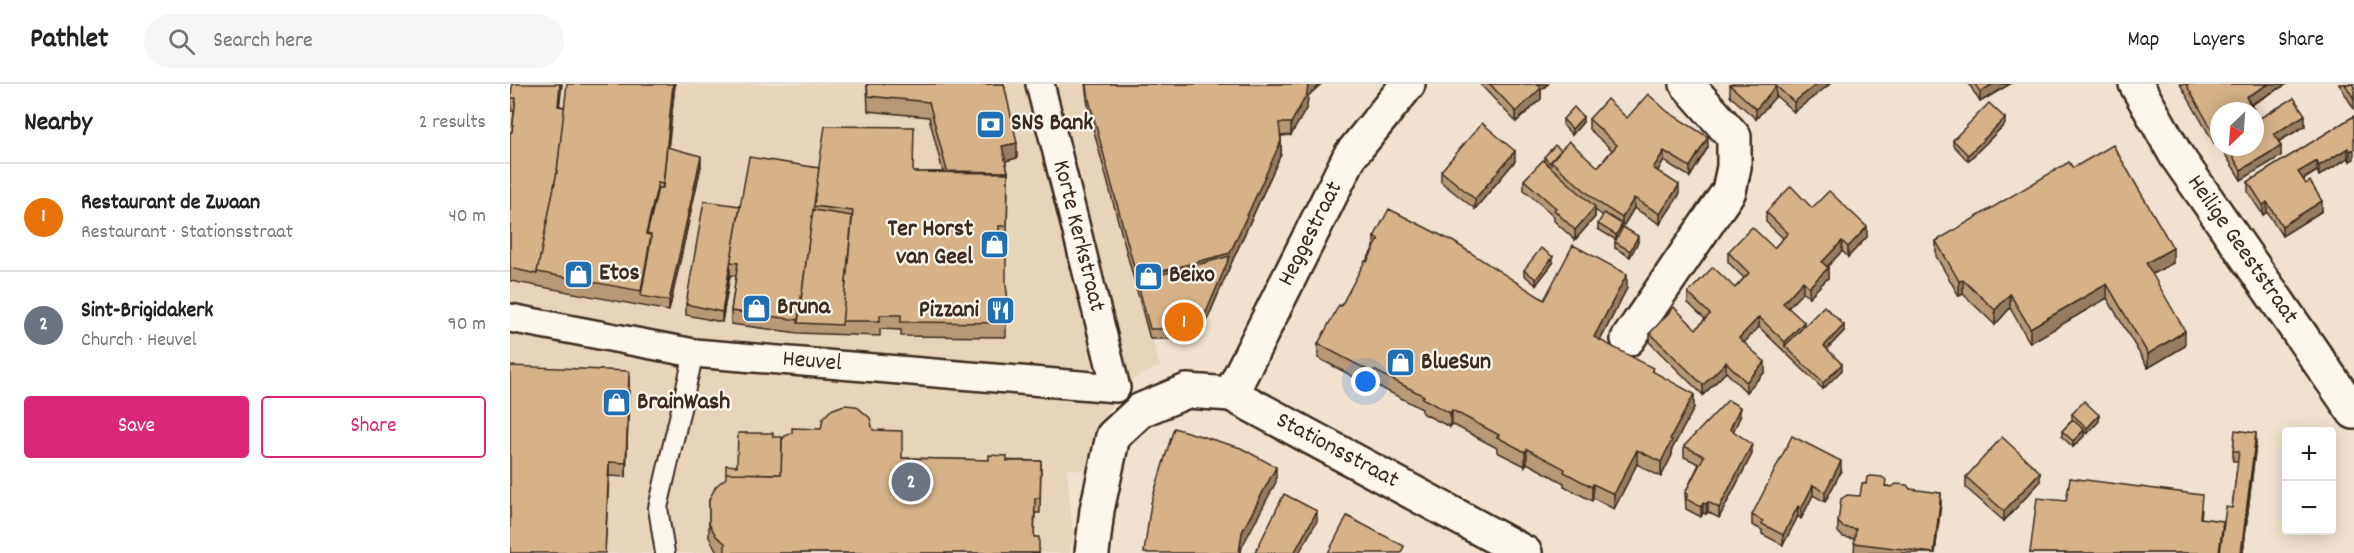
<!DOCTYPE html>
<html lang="en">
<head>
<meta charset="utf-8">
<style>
	:root { --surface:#fff; --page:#f6f6f6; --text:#222; --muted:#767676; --line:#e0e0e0; --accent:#db2777 }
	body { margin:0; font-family:Dekko,sans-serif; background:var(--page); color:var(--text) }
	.controls { position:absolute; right:18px; bottom:18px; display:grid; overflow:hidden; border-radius:6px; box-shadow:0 3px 15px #0003 }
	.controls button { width:54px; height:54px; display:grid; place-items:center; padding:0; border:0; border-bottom:2px solid var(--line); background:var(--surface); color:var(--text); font:30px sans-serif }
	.compass { position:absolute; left:1700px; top:18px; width:54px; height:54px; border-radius:50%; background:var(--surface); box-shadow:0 3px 15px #0003; rotate:205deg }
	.you { position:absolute; left:856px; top:298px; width:21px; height:21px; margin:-15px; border:4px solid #fff; border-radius:50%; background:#1a73e8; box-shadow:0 0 0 9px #1a73e833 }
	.badge { display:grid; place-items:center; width:39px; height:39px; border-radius:50%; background:var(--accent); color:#fff; font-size:20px; font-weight:700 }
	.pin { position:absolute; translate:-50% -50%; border:3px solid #fff; box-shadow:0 2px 6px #0006 }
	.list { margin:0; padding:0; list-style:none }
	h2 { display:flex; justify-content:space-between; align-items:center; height:78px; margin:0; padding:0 24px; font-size:26px }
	h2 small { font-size:20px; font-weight:400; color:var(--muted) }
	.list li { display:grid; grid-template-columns:39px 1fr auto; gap:18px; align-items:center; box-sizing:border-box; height:108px; padding:0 24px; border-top:2px solid var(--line) }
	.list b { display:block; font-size:22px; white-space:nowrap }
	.list p { margin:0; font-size:20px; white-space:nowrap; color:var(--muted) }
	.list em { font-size:20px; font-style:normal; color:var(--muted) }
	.actions { display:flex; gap:12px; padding:18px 24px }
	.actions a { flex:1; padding:14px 0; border:2px solid var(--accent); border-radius:6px; text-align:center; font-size:21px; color:var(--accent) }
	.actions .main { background:var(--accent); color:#fff }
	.icon { flex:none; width:33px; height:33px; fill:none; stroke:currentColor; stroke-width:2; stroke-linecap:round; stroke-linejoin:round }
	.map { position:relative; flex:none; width:1844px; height:469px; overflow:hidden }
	header { display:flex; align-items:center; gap:36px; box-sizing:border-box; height:84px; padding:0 30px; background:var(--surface); border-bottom:2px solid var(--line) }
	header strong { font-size:28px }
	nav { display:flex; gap:33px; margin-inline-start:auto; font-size:21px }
	.search { width:420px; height:54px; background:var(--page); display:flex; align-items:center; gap:15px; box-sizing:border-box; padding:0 21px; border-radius:33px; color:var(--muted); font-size:22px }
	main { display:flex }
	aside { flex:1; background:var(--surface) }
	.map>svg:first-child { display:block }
	.built { fill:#e8d4b9 }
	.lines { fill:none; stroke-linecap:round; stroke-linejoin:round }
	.service-casing { stroke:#3b2a1e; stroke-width:22 }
	.pedestrian-casing { stroke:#3b2a1e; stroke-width:32 }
	.minor-casing { stroke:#3b2a1e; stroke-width:38 }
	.service { stroke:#fbf7ec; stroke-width:18 }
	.pedestrian { stroke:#fbf7ec; stroke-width:27 }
	.minor { stroke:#fbf7ec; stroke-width:33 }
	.wall { fill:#b99975; stroke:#3b2a1e; stroke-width:1.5 }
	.shaded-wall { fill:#967d5f; stroke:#3b2a1e; stroke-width:1.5 }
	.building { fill:#d7b288; stroke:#3b2a1e; stroke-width:1.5 }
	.labels { text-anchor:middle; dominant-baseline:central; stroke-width:4.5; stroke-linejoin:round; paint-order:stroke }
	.poi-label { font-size:24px; font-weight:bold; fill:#3b2a1e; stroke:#fbf7ec; text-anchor:start }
	.street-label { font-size:24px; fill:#3b2a1e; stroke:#fbf7ec }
</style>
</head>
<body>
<header>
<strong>Pathlet</strong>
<div class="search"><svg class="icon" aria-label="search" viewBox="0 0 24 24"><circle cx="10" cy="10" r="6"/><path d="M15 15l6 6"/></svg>Search here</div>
<nav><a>Map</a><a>Layers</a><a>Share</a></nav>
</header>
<main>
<aside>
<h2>Nearby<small>2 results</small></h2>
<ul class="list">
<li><span class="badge" style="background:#e8710a">1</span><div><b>Restaurant de Zwaan</b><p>Restaurant · Stationsstraat</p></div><em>40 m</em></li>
<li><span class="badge" style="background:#6b7280">2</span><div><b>Sint-Brigidakerk</b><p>Church · Heuvel</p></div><em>90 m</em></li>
</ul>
<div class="actions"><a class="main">Save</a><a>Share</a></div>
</aside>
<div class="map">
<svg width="1844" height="469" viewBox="0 0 1844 469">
	<rect width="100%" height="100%" fill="#f0e2ce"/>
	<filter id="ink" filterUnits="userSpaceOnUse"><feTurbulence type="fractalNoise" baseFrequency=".0167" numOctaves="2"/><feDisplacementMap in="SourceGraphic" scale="12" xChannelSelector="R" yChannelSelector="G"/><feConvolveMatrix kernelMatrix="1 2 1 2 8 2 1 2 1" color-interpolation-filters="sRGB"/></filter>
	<g filter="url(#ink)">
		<path class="built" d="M0,0H575L578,23L603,119L650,282L619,297L583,348L584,387L557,385L563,452L560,469H0Z"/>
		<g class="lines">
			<defs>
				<path id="service" d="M155,469L148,424L184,269"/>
				<path id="pedestrian" d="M0,234L184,269L606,304L530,0"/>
				<g id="minor">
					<path d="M1626,0L1666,71L1844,328"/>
					<path d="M1118,255L1219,107L1224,83V53L1177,0"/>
					<path d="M721,310L840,72L898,0"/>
					<path d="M582,469L587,426L603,352L631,326L677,307L721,310L1015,469"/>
				</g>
			</defs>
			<use href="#service" class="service-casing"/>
			<use href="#pedestrian" class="pedestrian-casing"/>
			<use href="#minor" class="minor-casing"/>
			<use href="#service" class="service"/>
			<use href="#pedestrian" class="pedestrian"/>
			<use href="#minor" class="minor"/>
		</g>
		<g class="wall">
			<path d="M2,0L49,22L55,23L165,0L158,63L191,82L159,227L0,197V48H2L4,27H1V14Z"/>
			<path d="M357,0H494L507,74L495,77L498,88L497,156H489L488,171L496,204L499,225V239H496V253L391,252V246L370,245V252L288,249L221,240V227L226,192L220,191L212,238L176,231V220L309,84L403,88H433L419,33L358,27Z"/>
			<path d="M575,0H811L798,12L797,23L781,51L771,52V70L720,182L689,255H640L579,29Z"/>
			<path d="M970,0H1038L1031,6V15L1006,38Z"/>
			<path d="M1320,0L1284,28L1266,12L1246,35L1220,12V1Z"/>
			<path d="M1459,0H1500L1470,18Z"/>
			<path d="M1670,0H1777L1741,21L1744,27H1709V56L1704,59Z"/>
			<path d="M1829,0H1844V25Z"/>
			<path d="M1844,32L1840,77L1838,74L1809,92L1807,87L1793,96L1812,127L1772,152L1757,128L1753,131L1738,108V98Z"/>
			<path d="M1117,34L1198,63L1180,93L1154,77L1147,87L1169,111L1150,140L1124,124L1112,144L1106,156L1088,145V140L1093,132L1085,126V133L1065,156L1044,137V132L1014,106V96L1034,77V73L1051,66L1088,83L1102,66L1079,45V35Z"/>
			<path d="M1053,35L1073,38L1062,51L1053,41Z"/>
			<path d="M1495,40L1458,77L1443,61V56Z"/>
			<path d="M1795,42L1768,58L1771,72L1731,96L1713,67V63H1745Z"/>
			<path d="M1005,77L965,125L931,98V87Z"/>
			<path d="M1563,84L1663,179L1642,190L1675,262L1638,284L1597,214L1520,259L1500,224L1485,241L1453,210L1449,212L1426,172V157Z"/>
			<path d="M1302,124L1357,153L1338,173L1332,167L1317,183L1318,194L1299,213L1293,208L1278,223L1294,243L1334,247L1317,265L1332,286L1313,305L1249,243L1234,258L1255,288L1236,308L1216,288L1193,311L1140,259V249L1186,245L1195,235L1178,219V209L1225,204L1234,194L1218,178V168L1264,164L1273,154L1256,138V128Z"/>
			<path d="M864,153L1034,216L1117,204L1090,257L1143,288L1184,324L1162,365V371L1151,393L1127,380L1104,425L1083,414L1082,417L1054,402V399L1017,379L1015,382L987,368V364L942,340L940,343L912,329V325L864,300L863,303L808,274V260L831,222L864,163Z"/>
			<path d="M1105,158H1128L1120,173L1105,164Z"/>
			<path d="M1043,179L1026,201L1014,191V186Z"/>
			<path d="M119,302L116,393L99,392L0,469Z"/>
			<path d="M1562,330L1589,337L1577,350L1574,347V352L1563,363L1552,353V347L1562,336Z"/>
			<path d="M1230,333L1223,347L1242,370L1209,434L1198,428L1196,430L1193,429L1191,433L1176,425L1175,409L1189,380L1174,373V362Z"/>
			<path d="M363,346L392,374L531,377L530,429H525L524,453L529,469H209L206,466L199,453V416L227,382L272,356Z"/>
			<path d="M1746,359L1733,469H1520L1556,417L1692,426L1691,434L1713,443L1722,424L1728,377H1723V367Z"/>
			<path d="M1331,387L1315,418L1303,411L1291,435L1288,432L1273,461L1252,450V446L1242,441V431Z"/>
			<path d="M1456,393L1530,398L1494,437L1456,404Z"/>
			<path d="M1376,402L1400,405L1431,419L1425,469H1344L1345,455L1333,453L1328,448V438L1350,412Z"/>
		</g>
		<g class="shaded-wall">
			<path d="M50,0H52L48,35V22Z"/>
			<path d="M163,0H165L153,114V100Z"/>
			<path d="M800,0H811L798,12L797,23L781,51V39L797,3Z"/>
			<path d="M1027,0H1038L1031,6V15L1006,38V28Z"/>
			<path d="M1307,0H1320L1284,28V18Z"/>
			<path d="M1483,0H1500L1470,18V8Z"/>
			<path d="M1759,0H1777L1736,23V13Z"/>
			<path d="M1266,2V12L1246,35V25Z"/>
			<path d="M1795,31V42L1764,60V50Z"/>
			<path d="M1073,33V38L1062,51V45Z"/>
			<path d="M1495,34V40L1458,77V71Z"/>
			<path d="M1709,46V56L1704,59V49Z"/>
			<path d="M1198,53V63L1180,93V83Z"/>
			<path d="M771,57V70L720,182L689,255V245L627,197V207V194Z"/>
			<path d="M507,59V74L492,78V62Z"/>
			<path d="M1771,62V72L1731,96V86Z"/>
			<path d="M1838,64V74L1809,92V82Z"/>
			<path d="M1844,65V75L1840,77V67Z"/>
			<path d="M1005,67V77L965,125V115Z"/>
			<path d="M1154,67V77L1143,94V84Z"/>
			<path d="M191,72V82L159,227V217Z"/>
			<path d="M1807,77V87L1788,98V88Z"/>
			<path d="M1169,101V111L1150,140V130Z"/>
			<path d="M1124,114V124L1112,144V146L1106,156V151L1112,140V134Z"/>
			<path d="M1812,117V127L1772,152V142Z"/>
			<path d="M1757,118V128L1753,131V121Z"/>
			<path d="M1085,123V133L1065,156V146Z"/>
			<path d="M1357,143V153L1338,173V163Z"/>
			<path d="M1128,152V158L1120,173V167Z"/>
			<path d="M1332,157V167L1312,188V178Z"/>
			<path d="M1663,164V179L1636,193V179Z"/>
			<path d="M1043,173V179L1026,201V195Z"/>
			<path d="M220,181V191L212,238V228Z"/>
			<path d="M1318,184V194L1299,213V203Z"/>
			<path d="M1117,190V204L1084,268V253Z"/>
			<path d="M1453,196V210L1449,212V197Z"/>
			<path d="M1293,197V208L1273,229V219Z"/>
			<path d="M1597,200V214L1520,259V244Z"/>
			<path d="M1500,210V224L1485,241V226Z"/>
			<path d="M1249,233V243L1229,264V254Z"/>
			<path d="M1294,238V248L1275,262V258Z"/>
			<path d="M1334,241V247L1314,268V262Z"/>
			<path d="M1675,247V262L1638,284V270Z"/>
			<path d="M1216,278V288L1193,311V301Z"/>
			<path d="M1255,278V288L1236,308V298Z"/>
			<path d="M1332,280V286L1313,305V299Z"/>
			<path d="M864,286V300L863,303V289Z"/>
			<path d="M119,287V302L116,393V379Z"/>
			<path d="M1184,310V324L1162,365V371L1151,393V378L1160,355Z"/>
			<path d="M1230,323V333L1220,355V345Z"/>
			<path d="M942,326V340L940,343V329Z"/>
			<path d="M1589,331V337L1577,350V344Z"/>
			<path d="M1574,346V352L1563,363V357Z"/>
			<path d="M1746,349V359L1733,469H1731Z"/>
			<path d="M1242,360V370L1209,434V424Z"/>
			<path d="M1017,365V379L1015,382V368Z"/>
			<path d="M1127,366V380L1104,425V410Z"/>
			<path d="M1331,377V387L1315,418V408Z"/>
			<path d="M99,378V392L95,469Z"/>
			<path d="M766,383V398L732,463L731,469H729L732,448Z"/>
			<path d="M1530,388V398L1494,437V427Z"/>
			<path d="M1083,400V414L1082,417V403Z"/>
			<path d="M1303,401V411L1291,435V425Z"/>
			<path d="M1431,409V419L1425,469H1424Z"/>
			<path d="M1198,418V428L1196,430V420Z"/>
			<path d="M1193,419V429L1191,433V423Z"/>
			<path d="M1288,422V432L1273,461V451Z"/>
			<path d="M807,427V437L789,469H784Z"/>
		</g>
		<g class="building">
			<path d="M2,0H50L48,22L55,23L47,88L27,190L0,184V48H2L6,14H1Z"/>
			<path d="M57,0H163L153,100L148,99L136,150L141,151L131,207L27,188L47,88Z"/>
			<path d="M357,0H494L507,59L492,62L498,88L437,87L419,18L358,12Z"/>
			<path d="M577,0H798L797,10L781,39H769L771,57L720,169L627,194L579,16Z"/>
			<path d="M980,0H1027L1031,4L1006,28Z"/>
			<path d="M1222,0H1307L1284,18L1266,2L1246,25L1220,1Z"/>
			<path d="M1465,0H1483L1470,8Z"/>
			<path d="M1676,0H1759L1736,13L1744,26L1742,27H1709V46L1704,49Z"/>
			<path d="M1835,0H1844V15Z"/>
			<path d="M1138,10L1158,28L1198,53L1180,83L1154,67L1143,84L1169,101L1150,130L1124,114L1112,134L1089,119L1041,77L1059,57L1088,83L1107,61L1079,35L1097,15L1117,34Z"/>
			<path d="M1784,14L1795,31L1764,50L1771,62L1731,86L1717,63H1745V37Z"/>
			<path d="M1479,19L1495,34L1458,71L1443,56Z"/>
			<path d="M1064,23L1073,33L1062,45L1053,35Z"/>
			<path d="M1844,32V65L1840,67L1838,64L1809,82L1807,77L1788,88L1796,100L1800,97L1812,117L1772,142L1757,118L1753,121L1738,98Z"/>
			<path d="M972,39L1005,67L965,115L931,87Z"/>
			<path d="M315,42L404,43L403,88L498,89L497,142H489L488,171H496V201L499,225H496V239L391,238V231H370V237H332L343,127L303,122Z"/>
			<path d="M1045,61L1051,66L1041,77V80L1034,73Z"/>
			<path d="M1603,61L1663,164L1636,179L1675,247L1638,270L1597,200L1520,244L1500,210L1485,226L1453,196L1449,197L1426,157L1559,78L1563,84Z"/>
			<path d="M157,63L191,72L159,217L131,212L141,155V151L137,150L148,104H153Z"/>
			<path d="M239,73L309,84L288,236L221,227L228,179L220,178Z"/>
			<path d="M1033,76L1085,123L1065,146L1044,126L1046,124L1014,96Z"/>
			<path d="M1281,102L1302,124L1319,107L1357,143L1338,163L1332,157L1312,178L1318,184L1299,203L1293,197L1273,219L1294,238L1275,258L1249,233L1229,254L1255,278L1236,298L1216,278L1193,301L1140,249L1164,223L1186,245L1200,230L1178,209L1203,183L1225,204L1239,189L1218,168L1242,143L1264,164L1278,149L1256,128Z"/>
			<path d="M194,117L230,122L212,228L176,220Z"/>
			<path d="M879,125L944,158L1034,216L1063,161L1117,190L1084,253L1143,284L1142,287L1184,310L1160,355L1162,356L1151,378L1127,366L1104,410L1083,400L1082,403L1054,388L1055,385L1017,365L1015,368L987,353L989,351L942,326L940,329L912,314L914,312L864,286L863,289L808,260L829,221L831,222L855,177L857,178L869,155L864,153Z"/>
			<path d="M303,126L342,132L332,241L288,239Z"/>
			<path d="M1094,129L1112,140L1106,151L1088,140Z"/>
			<path d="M1113,143L1128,152L1120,167L1105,158Z"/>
			<path d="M1031,164L1043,173L1026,195L1014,186Z"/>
			<path d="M720,172L689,245H640L627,197Z"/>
			<path d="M1314,222L1334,241L1314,262L1332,280L1313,299L1275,262Z"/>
			<path d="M0,282L119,287L116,379L99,378L95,469H0Z"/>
			<path d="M1218,316L1230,323L1220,345L1242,360L1209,424L1198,418L1196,420L1193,419L1191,423L1176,415L1178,410L1175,409L1194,372L1174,362Z"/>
			<path d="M1574,317L1589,331L1577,344L1562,330Z"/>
			<path d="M334,321L346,322L360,334L363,346L392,347V374L479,376V371L497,372V377H531L530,414H525L524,453H529V469H215V459L206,452L199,439V416L206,402L216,394V389L271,390L272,356L275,352L282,349V344L311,345L313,334L321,326Z"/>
			<path d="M1563,336L1574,346L1563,357L1552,347Z"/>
			<path d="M664,344L731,364L766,383L732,448L729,469H634L641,419Z"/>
			<path d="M1725,346L1746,349L1731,469H1710L1716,423L1722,424L1729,367H1723Z"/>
			<path d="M228,349H263V353H272L271,390L216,389V381L227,382Z"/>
			<path d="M1282,352L1331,377L1315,408L1303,401L1291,425L1288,422L1273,451L1252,440L1253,437L1242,431Z"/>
			<path d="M1492,353L1530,388L1494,427L1456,393Z"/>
			<path d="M1361,392L1372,393L1376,396L1375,402L1382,403L1386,400L1397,401L1400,405L1431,409L1424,469L1344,459L1346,445L1333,443L1328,438L1331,415L1337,411L1350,412L1352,399L1356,400L1357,393Z"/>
			<path d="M1560,394L1692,411L1690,434L1713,437L1709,469H1520L1527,414L1556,417Z"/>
			<path d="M774,410L807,427L784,469H745Z"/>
			<path d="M837,432L894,462L891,469H818Z"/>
		</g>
	</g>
	<defs>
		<symbol id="bank-square" viewBox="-11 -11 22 22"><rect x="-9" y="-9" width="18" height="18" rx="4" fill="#1f6fb2" stroke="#fbf7ec"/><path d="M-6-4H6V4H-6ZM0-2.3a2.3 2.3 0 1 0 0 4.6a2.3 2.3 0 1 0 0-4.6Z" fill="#fff"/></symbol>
		<symbol id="shop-square" viewBox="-11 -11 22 22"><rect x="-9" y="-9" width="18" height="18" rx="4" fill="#1f6fb2" stroke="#fbf7ec"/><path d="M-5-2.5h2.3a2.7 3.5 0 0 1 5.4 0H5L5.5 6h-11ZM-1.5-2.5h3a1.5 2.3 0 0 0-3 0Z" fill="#fff"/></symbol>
		<symbol id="restaurant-square" viewBox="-11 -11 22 22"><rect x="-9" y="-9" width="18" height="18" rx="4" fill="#1f6fb2" stroke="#fbf7ec"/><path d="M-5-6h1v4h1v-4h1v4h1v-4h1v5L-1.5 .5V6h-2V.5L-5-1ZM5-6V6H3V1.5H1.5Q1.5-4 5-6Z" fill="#fff"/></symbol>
	</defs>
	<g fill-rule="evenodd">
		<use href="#bank-square" x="464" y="24" width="33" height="33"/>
		<use href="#shop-square" x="468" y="144" width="33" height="33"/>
		<use href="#shop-square" x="52" y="174" width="33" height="33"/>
		<use href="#shop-square" x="622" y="176" width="33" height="33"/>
		<use href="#shop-square" x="230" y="208" width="33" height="33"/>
		<use href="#restaurant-square" x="474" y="210" width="33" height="33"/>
		<use href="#shop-square" x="874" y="262" width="33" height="33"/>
		<use href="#shop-square" x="90" y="302" width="33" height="33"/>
	</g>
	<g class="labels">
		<g class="poi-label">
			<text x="501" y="40">SNS Bank</text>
			<text x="463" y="146" text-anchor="end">Ter Horst<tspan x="463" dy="28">van Geel</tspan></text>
			<text x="89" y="190">Etos</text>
			<text x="659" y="192">Beixo</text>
			<text x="267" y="224">Bruna</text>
			<text x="469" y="227" text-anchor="end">Pizzani</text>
			<text x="911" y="279">BlueSun</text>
			<text x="127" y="319">BrainWash</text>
		</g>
		<g class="street-label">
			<text transform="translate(801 150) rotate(-63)">Heggestraat</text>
			<text transform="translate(568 152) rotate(76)">Korte Kerkstraat</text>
			<text transform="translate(1732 166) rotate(55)">Heilige Geeststraat</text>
			<text transform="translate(302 278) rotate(5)">Heuvel</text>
			<text transform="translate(827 367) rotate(28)">Stationsstraat</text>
		</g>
	</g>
</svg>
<div class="controls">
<button>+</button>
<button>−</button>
</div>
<svg class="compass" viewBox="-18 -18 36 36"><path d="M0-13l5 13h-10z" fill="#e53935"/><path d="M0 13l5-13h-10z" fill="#767676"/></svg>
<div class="you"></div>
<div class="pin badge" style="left:674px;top:238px;background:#e8710a">1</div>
<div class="pin badge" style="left:401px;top:398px;background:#6b7280">2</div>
</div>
</main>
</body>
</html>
